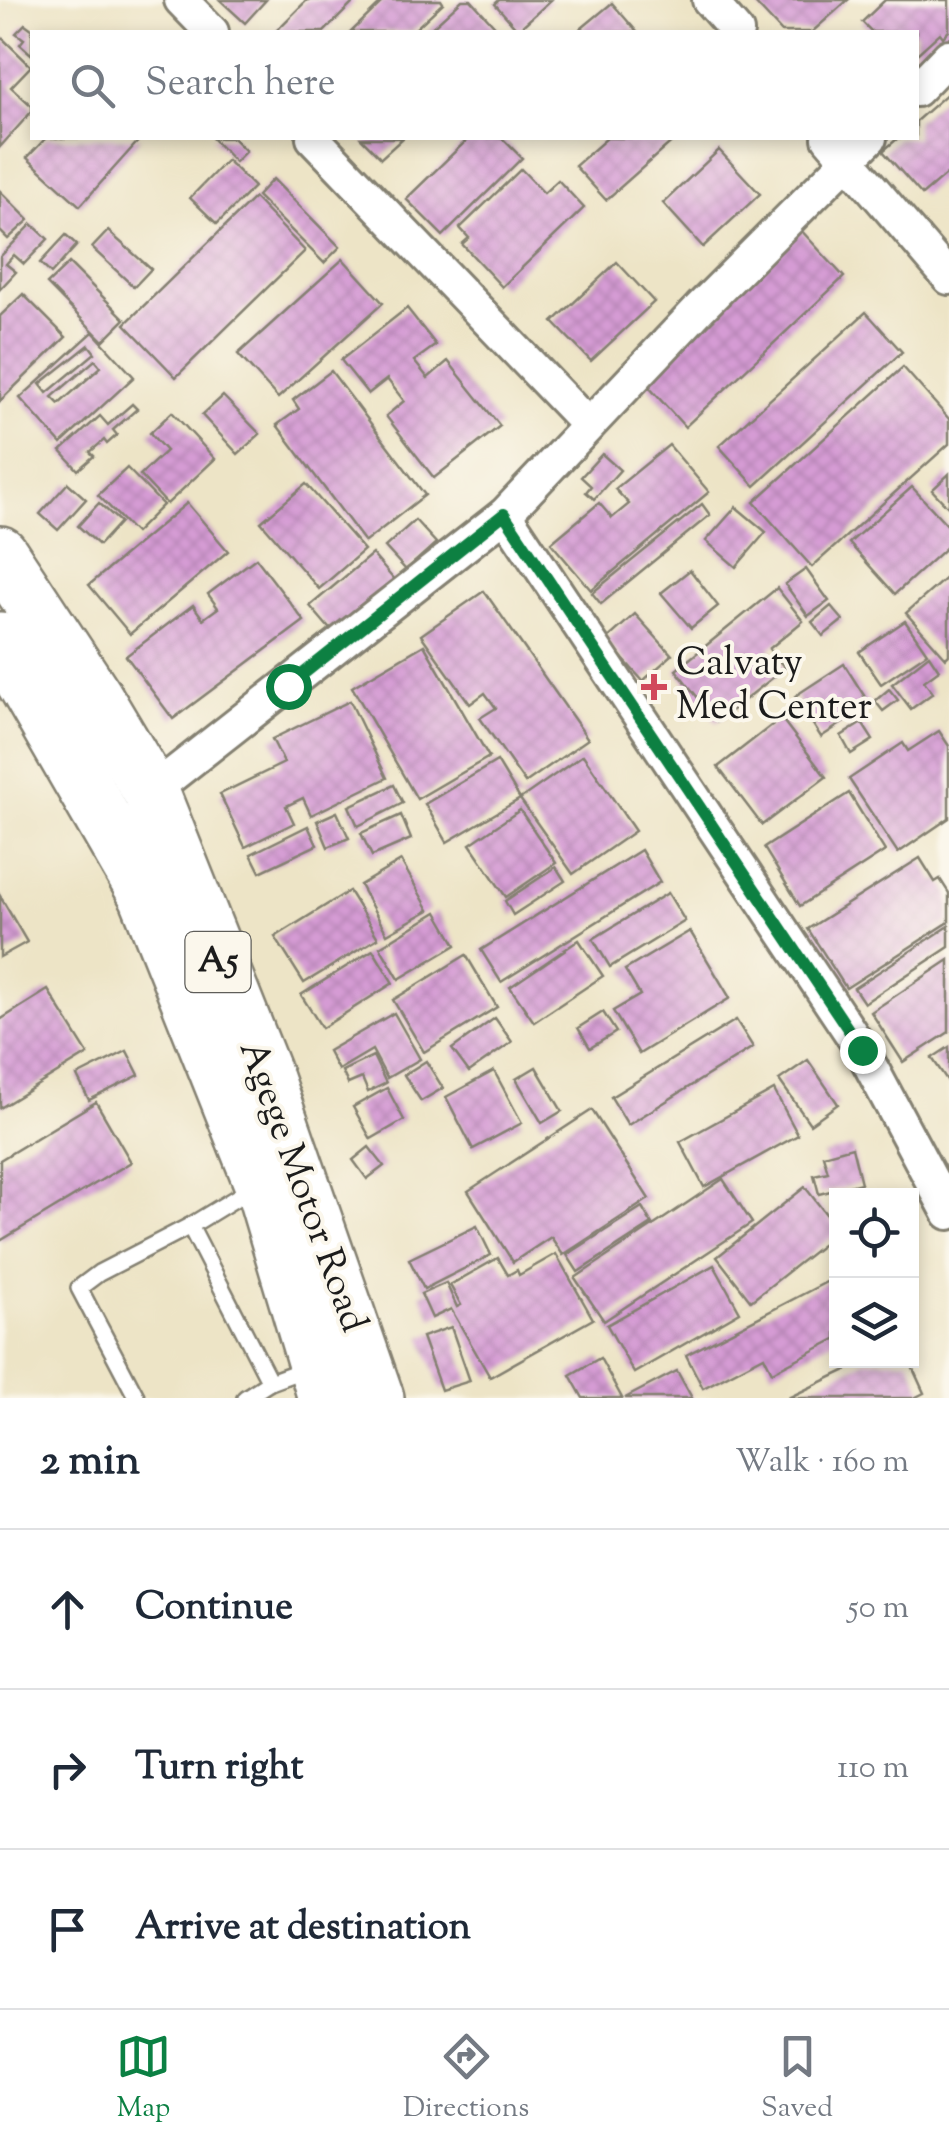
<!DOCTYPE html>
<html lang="en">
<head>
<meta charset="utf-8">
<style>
	:root { --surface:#fff; --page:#f6f6f7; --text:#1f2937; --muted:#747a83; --line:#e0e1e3; --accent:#0b8043 }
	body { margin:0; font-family:"Sorts Mill Goudy",serif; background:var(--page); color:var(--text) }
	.controls { position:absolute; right:30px; bottom:30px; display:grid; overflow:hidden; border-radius:0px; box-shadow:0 5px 15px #0003 }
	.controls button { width:90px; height:90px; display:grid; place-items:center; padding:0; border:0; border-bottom:2px solid var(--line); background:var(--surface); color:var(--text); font:50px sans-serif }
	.stop { position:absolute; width:30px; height:30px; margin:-22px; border:8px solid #0b8043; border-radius:50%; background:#fff }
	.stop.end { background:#0b8043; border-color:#fff; box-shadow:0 2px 10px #0008 }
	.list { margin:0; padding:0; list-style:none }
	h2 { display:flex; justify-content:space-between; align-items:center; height:130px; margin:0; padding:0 40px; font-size:42px }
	h2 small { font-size:32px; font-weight:400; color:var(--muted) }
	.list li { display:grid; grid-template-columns:65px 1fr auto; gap:30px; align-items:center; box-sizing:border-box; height:160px; padding:0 40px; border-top:2px solid var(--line) }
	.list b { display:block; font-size:38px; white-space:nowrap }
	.list em { font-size:32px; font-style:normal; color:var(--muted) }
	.icon { flex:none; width:55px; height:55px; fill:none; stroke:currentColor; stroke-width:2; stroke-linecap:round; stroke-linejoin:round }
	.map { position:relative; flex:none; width:949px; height:1398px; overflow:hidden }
	.search { position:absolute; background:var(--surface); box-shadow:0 5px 15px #0003; left:30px; right:30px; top:30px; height:110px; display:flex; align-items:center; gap:25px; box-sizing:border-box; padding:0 35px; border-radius:0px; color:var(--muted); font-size:38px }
	.sheet { height:610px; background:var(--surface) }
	nav { display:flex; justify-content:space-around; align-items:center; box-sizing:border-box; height:140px; border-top:2px solid var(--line); background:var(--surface); font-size:28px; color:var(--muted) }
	nav a { display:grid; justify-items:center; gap:5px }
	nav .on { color:var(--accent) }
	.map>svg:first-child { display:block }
	.building { fill:url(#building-cross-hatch); fill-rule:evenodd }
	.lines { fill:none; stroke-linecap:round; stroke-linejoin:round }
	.lane-casing { stroke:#848071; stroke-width:20 }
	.street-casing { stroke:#848071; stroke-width:38 }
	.highway-casing { stroke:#848071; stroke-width:60 }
	.lane { stroke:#fff; stroke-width:15 }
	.street { stroke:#fff; stroke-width:32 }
	.highway { stroke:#fff; stroke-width:55 }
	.route { stroke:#0b8043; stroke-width:12 }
	.poi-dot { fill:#d1495b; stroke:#fbf7ec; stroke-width:4 }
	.labels { text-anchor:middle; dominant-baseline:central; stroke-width:8; stroke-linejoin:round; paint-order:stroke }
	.shield { fill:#fbf7ec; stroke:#5f5e5a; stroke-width:2.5 }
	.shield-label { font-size:35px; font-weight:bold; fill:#1c1c1c }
	.poi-label { font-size:38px; fill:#1c1c1c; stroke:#fbf7ec; text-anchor:start }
	.street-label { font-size:38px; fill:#1c1c1c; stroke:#fbf7ec }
</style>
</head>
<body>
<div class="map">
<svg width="949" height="1398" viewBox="0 0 949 1398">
	<defs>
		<pattern id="building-cross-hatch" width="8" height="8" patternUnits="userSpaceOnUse" patternTransform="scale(2.5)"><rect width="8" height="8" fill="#d59bd4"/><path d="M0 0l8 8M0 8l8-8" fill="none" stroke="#b685b5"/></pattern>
	</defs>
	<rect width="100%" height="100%" fill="#fbf7ec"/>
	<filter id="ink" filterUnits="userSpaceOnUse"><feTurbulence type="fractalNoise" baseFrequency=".01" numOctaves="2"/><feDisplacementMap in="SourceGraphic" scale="20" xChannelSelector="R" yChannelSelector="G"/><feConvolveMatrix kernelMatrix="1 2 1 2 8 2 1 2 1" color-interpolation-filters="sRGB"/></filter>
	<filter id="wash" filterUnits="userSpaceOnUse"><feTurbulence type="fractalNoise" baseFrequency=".0048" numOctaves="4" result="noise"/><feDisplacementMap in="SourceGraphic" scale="40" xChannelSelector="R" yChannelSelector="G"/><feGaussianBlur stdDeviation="2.25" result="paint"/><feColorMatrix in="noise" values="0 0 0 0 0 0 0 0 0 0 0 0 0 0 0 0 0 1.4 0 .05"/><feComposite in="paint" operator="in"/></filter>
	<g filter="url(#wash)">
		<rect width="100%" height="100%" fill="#ede4c6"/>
		<g id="blocks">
			<g class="building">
				<path d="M220,0H266L245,23Z"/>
				<path d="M307,0H356L324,32H275Z"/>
				<path d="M384,0H441L443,3L412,32H351Z"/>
				<path d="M462,0H471L500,32H427Z"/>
				<path d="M499,0H551L518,30L495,4Z"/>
				<path d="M756,0H848L812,32H782L754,2Z"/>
				<path d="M885,0H949V31L943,37L940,33L916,55V32H872L862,22Z"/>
				<path d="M612,3L637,32H577Z"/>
				<path d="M25,24L36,32H32V55L20,44L24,39L16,33Z"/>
				<path d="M0,36L31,66L11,87L32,106V111L0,147Z"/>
				<path d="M949,92V172L922,195L883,151L898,138H916V121Z"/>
				<path d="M46,138H141L80,206L27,158Z"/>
				<path d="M212,138H233L246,151L235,162Z"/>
				<path d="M361,138H403L381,158Z"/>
				<path d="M469,138H502L522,158L443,236L406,199Z"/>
				<path d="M607,138H676L606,200L575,166Z"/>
				<path d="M719,150L760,194L703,247L663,203Z"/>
				<path d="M227,160L254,187L217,224L190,198Z"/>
				<path d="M521,169L544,193L558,180L584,208L502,287L462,244L469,238L460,228Z"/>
				<path d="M273,179L340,247L324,263L257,196Z"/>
				<path d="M0,191L29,220L8,239L0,231Z"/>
				<path d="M254,198L305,251L176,377L125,324Z"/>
				<path d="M32,224L48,239L24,264L14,255L6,264L16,272L0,289V257Z"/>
				<path d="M799,228L844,277L685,427L640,377Z"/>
				<path d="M108,231L151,269L134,287L92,248Z"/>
				<path d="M66,235L77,245L51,274L40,263Z"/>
				<path d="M343,259L383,303L278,398L238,354Z"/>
				<path d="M617,262L654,302L591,361L553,322Z"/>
				<path d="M69,263L125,319L103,341L47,284Z"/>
				<path d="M23,294L66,337L0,401V316Z"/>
				<path d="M407,308L436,345L414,361L428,378L448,361L500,426L434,478L386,416L404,401L387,379L368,394L341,360Z"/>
				<path d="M866,312L902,352L755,486L719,446Z"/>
				<path d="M93,332L134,377L61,444L20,398ZM89,345L95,353L47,393L40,384ZM95,360L101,367L59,404L52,397Z"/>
				<path d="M903,367L949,419V444L812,567L754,502Z"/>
				<path d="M331,371L425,495L365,542L277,425L299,409L293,400Z"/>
				<path d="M223,396L260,434L238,454L202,415Z"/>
				<path d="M132,404L137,409L113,430L117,435L107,444L104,440L90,452L94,456L78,470L61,451L100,416L108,425Z"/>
				<path d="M172,412L215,459L167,504L140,475L166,451L150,433Z"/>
				<path d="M669,445L709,492L591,590L551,543L599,503L612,518L629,504L615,489Z"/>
				<path d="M602,454L620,470L594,499L586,492L591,486L581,477Z"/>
				<path d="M127,468L163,505L135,533L98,495Z"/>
				<path d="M949,474V508L932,490Z"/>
				<path d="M68,483L86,499L58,530L40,514Z"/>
				<path d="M306,484L364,550L319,589L261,522Z"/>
				<path d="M912,487L949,527V545L895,594L849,543Z"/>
				<path d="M99,503L120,522L99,545L78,526Z"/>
				<path d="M187,503L228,551L130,634L89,585Z"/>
				<path d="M702,504L710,515L601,604L592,593Z"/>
				<path d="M736,507L766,532L736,567L706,541Z"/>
				<path d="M415,520L436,543L406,570L385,547Z"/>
				<path d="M372,554L396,582L334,634L310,606Z"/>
				<path d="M256,558L304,621L173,719L126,656L193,605L203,619L218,608L208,594Z"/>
				<path d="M806,569L829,601L808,616L785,584Z"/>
				<path d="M690,570L718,606L691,628L661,593Z"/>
				<path d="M949,575V655L946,658L906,613Z"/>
				<path d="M777,588L803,621L769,649L785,668L717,722L676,670Z"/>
				<path d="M484,591L588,739L525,783L480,718L496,708L485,693L470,704L421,635Z"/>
				<path d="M831,606L843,620L823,636L812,622Z"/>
				<path d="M635,614L672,655L643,681L606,640Z"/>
				<path d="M905,621L927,653L881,684L859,652Z"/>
				<path d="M424,645L489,757L417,799L352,687Z"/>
				<path d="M929,655L939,670L924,681L933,693L911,709L892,684Z"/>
				<path d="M844,664L870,705L821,737L795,696Z"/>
				<path d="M889,689L898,700L883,711L875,701Z"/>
				<path d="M350,701L387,778L311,815L303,798L286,806L294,823L245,847L220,794L284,763L272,739Z"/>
				<path d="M781,718L826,777L762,825L718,767Z"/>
				<path d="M862,723L873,740L851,754L841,736Z"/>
				<path d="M939,731L949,746V818L898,853L849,779L903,743L908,751Z"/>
				<path d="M583,755L635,831L573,874L520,799Z"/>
				<path d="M497,761L520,799L447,842L425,804Z"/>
				<path d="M394,785L403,803L358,826L349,806Z"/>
				<path d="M849,793L885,851L800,906L764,848Z"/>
				<path d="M520,810L556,863L506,897L470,844Z"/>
				<path d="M337,812L349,838L328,847L317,821Z"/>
				<path d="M401,815L411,839L372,856L361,833Z"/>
				<path d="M308,826L317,845L260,872L251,854Z"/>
				<path d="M641,850L660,882L501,982L481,950Z"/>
				<path d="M920,858L935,882L940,879L949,893V922L846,988L808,929Z"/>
				<path d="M401,861L429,910L387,934L360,885Z"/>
				<path d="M556,867L565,881L513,915L505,901Z"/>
				<path d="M349,891L378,938L304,983L275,937Z"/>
				<path d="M668,893L685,921L610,967L593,939Z"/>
				<path d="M0,896L27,942L0,957Z"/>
				<path d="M437,912L456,945L399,979L380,947Z"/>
				<path d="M949,926V947L864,1003L854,988Z"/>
				<path d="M690,931L730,998L639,1054L613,1011L640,995L625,970Z"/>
				<path d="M579,940L603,976L534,1022L510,987Z"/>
				<path d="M373,950L393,983L322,1028L301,995Z"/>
				<path d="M466,955L497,1007L424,1052L393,1000Z"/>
				<path d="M949,960V1032L903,1062L871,1012Z"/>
				<path d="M48,990L88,1054L0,1108V1020Z"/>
				<path d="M603,1012L616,1032L590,1048L578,1028Z"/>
				<path d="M394,1013L420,1059L387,1078L372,1050L338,1070L328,1051Z"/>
				<path d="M495,1018L512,1042L469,1072L452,1049Z"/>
				<path d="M736,1020L753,1047L628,1125L611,1097Z"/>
				<path d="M949,1047V1083L932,1058Z"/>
				<path d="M127,1051L139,1075L89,1100L77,1076Z"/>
				<path d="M373,1056L386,1083L368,1092L362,1078L348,1084L342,1071Z"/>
				<path d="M808,1060L838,1104L810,1124L779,1080Z"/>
				<path d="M426,1061L443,1088L421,1101L404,1075Z"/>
				<path d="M536,1067L562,1111L542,1123L516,1079Z"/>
				<path d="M494,1071L522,1123L473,1149L446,1097Z"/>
				<path d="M387,1088L404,1120L371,1139L353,1107Z"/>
				<path d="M774,1090L798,1135L704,1187L680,1142Z"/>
				<path d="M96,1102L131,1162L0,1241V1160Z"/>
				<path d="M592,1110L649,1199L563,1255L551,1237L513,1262L468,1191Z"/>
				<path d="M369,1147L384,1166L367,1179L353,1160Z"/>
				<path d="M852,1147L861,1183L819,1194L814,1175L828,1172L823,1155Z"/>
				<path d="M723,1179L752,1223L604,1321L575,1278Z"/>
				<path d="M805,1187L836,1227V1234L751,1301L717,1257Z"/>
				<path d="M642,1207L652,1224L578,1272L567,1255Z"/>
				<path d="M477,1226L491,1255L424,1289L409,1259Z"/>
				<path d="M556,1254L593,1319L490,1377L451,1309L432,1318L421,1294L446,1283L457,1307L461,1305L450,1285L498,1258L508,1275L517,1270L519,1275Z"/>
				<path d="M714,1265L740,1312L634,1373L607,1325Z"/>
				<path d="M836,1277V1339L772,1372L764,1356L703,1388L686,1355Z"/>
				<path d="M451,1327L470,1381L441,1390L422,1337Z"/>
				<path d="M600,1358L622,1398H583L570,1375Z"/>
				<path d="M867,1360H909L924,1393L914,1398H788Z"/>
				<path d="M677,1371L692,1398H625Z"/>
			</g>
		</g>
	</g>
	<g filter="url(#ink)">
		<use href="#blocks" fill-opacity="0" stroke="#848071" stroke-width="2.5"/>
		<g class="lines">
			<defs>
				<g id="lane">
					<path d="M190,1226L270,1382"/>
					<path d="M137,1398L79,1288L99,1273L190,1226L254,1187"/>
					<path d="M245,1398L270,1382L308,1368"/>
				</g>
				<g id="street">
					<path d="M181,0L212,32"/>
					<path d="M709,0L737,32"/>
					<path d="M916,90L949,56"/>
					<path d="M313,138L588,425"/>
					<path d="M829,138L949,278"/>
					<path d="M505,514L862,1050L949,1213"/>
					<path d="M151,792L505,514L700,308L870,138"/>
				</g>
				<g id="highway">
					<path d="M0,554L95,698L151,792L263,1073L376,1398"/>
					<path d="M0,640L147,895L262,1183L326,1398"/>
				</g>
			</defs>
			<use href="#lane" class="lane-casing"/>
			<use href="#street" class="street-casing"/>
			<use href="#highway" class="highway-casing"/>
			<use href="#lane" class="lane"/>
			<use href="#street" class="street"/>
			<use href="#highway" class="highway"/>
		</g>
	</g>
	<g class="lines" filter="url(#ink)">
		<path class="route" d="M288,686L504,514L862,1050"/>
	</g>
	<path class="poi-dot" d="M649 672h10v10h10v10h-10v10h-10v-10h-10v-10h10z"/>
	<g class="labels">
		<rect class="shield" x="185.5" y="932" width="65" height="60" rx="8"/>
		<g class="shield-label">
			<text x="218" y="962">A5</text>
		</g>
		<g class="poi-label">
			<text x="676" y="665">Calvaty<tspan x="676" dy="44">Med Center</tspan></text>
		</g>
		<g class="street-label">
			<text transform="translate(301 1187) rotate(70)">Agege Motor Road</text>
		</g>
	</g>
</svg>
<div class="controls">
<button><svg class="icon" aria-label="locate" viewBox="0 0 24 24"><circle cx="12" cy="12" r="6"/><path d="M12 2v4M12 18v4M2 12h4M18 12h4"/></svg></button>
<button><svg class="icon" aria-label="layers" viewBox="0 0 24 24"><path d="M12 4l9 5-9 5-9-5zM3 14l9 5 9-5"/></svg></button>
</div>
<div class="stop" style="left:288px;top:686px"></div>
<div class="stop end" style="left:862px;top:1050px"></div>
<div class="search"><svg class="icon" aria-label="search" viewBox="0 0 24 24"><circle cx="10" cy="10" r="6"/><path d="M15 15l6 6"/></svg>Search here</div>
</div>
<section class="sheet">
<h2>2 min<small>Walk · 160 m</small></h2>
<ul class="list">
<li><svg class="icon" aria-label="ahead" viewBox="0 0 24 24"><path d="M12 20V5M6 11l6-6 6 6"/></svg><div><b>Continue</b></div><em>50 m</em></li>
<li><svg class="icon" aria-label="right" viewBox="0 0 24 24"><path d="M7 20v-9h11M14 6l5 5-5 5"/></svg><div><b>Turn right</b></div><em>110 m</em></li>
<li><svg class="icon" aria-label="arrive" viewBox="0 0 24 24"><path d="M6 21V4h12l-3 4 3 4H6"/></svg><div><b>Arrive at destination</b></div></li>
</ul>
</section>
<nav>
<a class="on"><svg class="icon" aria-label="map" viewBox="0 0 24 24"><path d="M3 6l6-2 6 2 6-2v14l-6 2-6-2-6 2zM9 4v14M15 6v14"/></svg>Map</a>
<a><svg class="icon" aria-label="directions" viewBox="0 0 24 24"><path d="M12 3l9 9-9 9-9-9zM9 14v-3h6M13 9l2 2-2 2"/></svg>Directions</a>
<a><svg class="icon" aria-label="saved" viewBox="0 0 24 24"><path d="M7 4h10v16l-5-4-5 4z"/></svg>Saved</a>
</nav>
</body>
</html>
